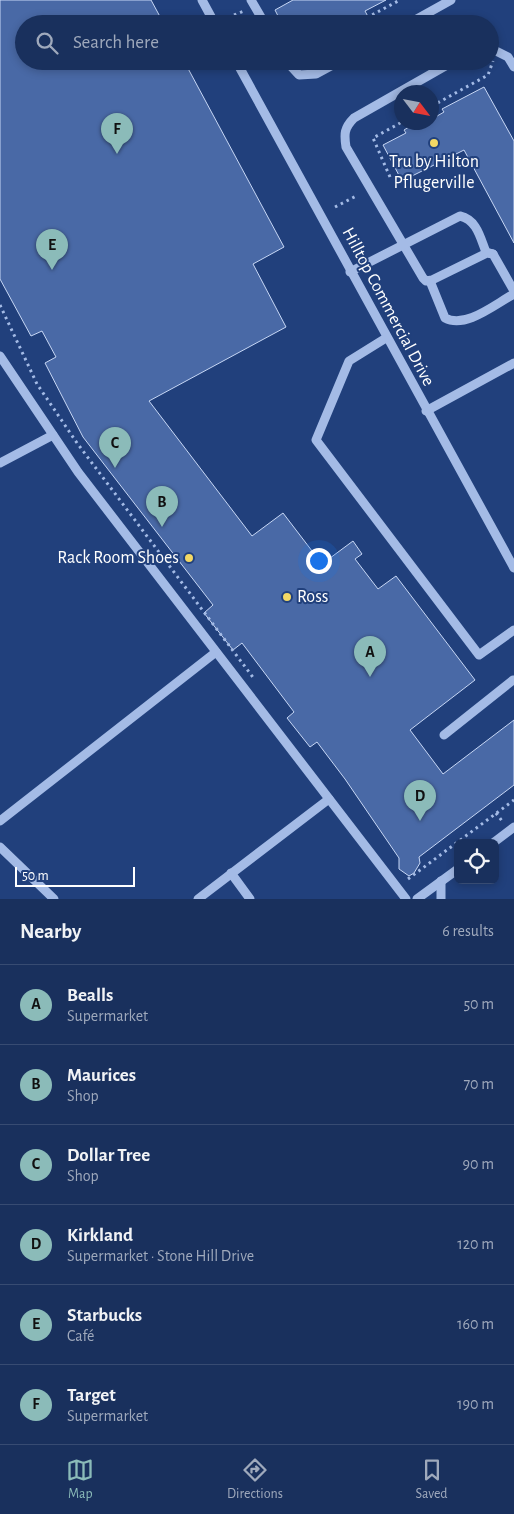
<!DOCTYPE html>
<html lang="en">
<head>
<meta charset="utf-8">
<style>
	:root { --surface:#19305d; --page:#223863; --text:#f1f3f6; --muted:#9fa9bc; --line:#374b72; --accent:#8bbbb9 }
	body { margin:0; font-family:"Alegreya Sans",sans-serif; background:var(--page); color:var(--text) }
	.controls { position:absolute; right:15px; bottom:15px; display:grid; overflow:hidden; border-radius:8px; box-shadow:0 2px 8px #0003 }
	.controls button { width:45px; height:45px; display:grid; place-items:center; padding:0; border:0; border-bottom:1px solid var(--line); background:var(--surface); color:var(--text); font:25px sans-serif }
	.compass { position:absolute; left:394px; top:85px; width:45px; height:45px; border-radius:50%; background:var(--surface); box-shadow:0 2px 8px #0003; rotate:122deg }
	.scale { position:absolute; left:15px; bottom:12px; width:120px; box-sizing:border-box; padding-left:5px; border:2px solid #fff; border-top:0; font-size:14px; line-height:18px; white-space:nowrap; color:#fff; -webkit-text-stroke:4px #21407c; paint-order:stroke }
	.you { position:absolute; left:318px; top:560px; width:18px; height:18px; margin:-12px; border:4px solid #fff; border-radius:50%; background:#1a73e8; box-shadow:0 0 0 8px #1a73e833 }
	.badge { display:grid; place-items:center; width:32px; height:32px; border-radius:50%; background:var(--accent); color:#111; font-size:16px; font-weight:700 }
	.pin { position:absolute; translate:-50% -41px; filter:drop-shadow(0 1px 2px #0008) }
	.pin::after { content:''; position:absolute; top:26px; width:18px; height:15px; background:inherit; clip-path:polygon(0 0,100% 0,50% 100%) }
	.list { margin:0; padding:0; list-style:none }
	h2 { display:flex; justify-content:space-between; align-items:center; height:65px; margin:0; padding:0 20px; font-size:21px }
	h2 small { font-size:16px; font-weight:400; color:var(--muted) }
	.list li { display:grid; grid-template-columns:32px 1fr auto; gap:15px; align-items:center; box-sizing:border-box; height:80px; padding:0 20px; border-top:1px solid var(--line) }
	.list b { display:block; font-size:19px; white-space:nowrap }
	.list p { margin:0; font-size:16px; white-space:nowrap; color:var(--muted) }
	.list em { font-size:16px; font-style:normal; color:var(--muted) }
	.icon { flex:none; width:28px; height:28px; fill:none; stroke:currentColor; stroke-width:2; stroke-linecap:round; stroke-linejoin:round }
	.map { position:relative; flex:none; width:514px; height:899px; overflow:hidden }
	.search { position:absolute; background:var(--surface); box-shadow:0 2px 8px #0003; left:15px; right:15px; top:15px; height:55px; display:flex; align-items:center; gap:12px; box-sizing:border-box; padding:0 18px; border-radius:28px; color:var(--muted); font-size:19px }
	.sheet { height:545px; background:var(--surface) }
	nav { display:flex; justify-content:space-around; align-items:center; box-sizing:border-box; height:70px; border-top:1px solid var(--line); background:var(--surface); font-size:14px; color:var(--muted) }
	nav a { display:grid; justify-items:center; gap:2px }
	nav .on { color:var(--accent) }
	.map>svg:first-child { display:block }
	.building { fill:#4969a6; stroke:#c7d7f5 }
	.lines { fill:none; stroke-linecap:round; stroke-linejoin:round }
	.path { stroke:#a4bbe6; stroke-width:3; stroke-dasharray:2.5 4; stroke-linecap:butt }
	.minor { stroke:#a4bbe6; stroke-width:9 }
	.poi-dot { fill:#f3d865; stroke:#21407c; stroke-width:2 }
	.labels { text-anchor:middle; dominant-baseline:central; stroke-width:4; stroke-linejoin:round; paint-order:stroke }
	.poi-label { font-size:18px; fill:#fff; stroke:#21407c }
	.street-label { font-size:18px; fill:#fff; stroke:#21407c }
</style>
</head>
<body>
<div class="map">
<svg width="514" height="899" viewBox="0 0 514 899">
	<rect width="100%" height="100%" fill="#21407c"/>
	<g class="building">
		<path d="M0,0H151L164,24H24V61H184L284,247L253,264L286,327L149,401L252,536L283,513L322,564L353,541L362,554L355,559L378,589L396,576L475,680L410,730L443,774L514,720V785L419,857L420,863L414,873L409,876L399,869V858L345,779L317,742L310,747L287,718L294,712L242,643L233,650L204,613L213,605L83,437L45,363L56,357L42,331L31,336L0,279Z"/>
		<path d="M293,0H386L365,11L372,24H282L275,10Z"/>
		<path d="M484,87L514,141V243L464,150L402,181L383,145L406,133L404,130L417,122H432V119L444,112L442,109Z"/>
	</g>
	<g class="lines">
		<g class="path">
			<path d="M234,15L244,11"/>
			<path d="M355,24L400,0"/>
			<path d="M432,106L488,75L493,61"/>
			<path d="M390,177L373,138L402,122"/>
			<path d="M335,207L358,195"/>
			<path d="M0,305L37,384L77,443L255,680"/>
			<path d="M496,813L502,821"/>
			<path d="M408,879L514,800"/>
		</g>
		<g class="minor">
			<path d="M202,0L215,24"/>
			<path d="M251,0L265,24"/>
			<path d="M408,24L451,0"/>
			<path d="M490,48L508,57L514,67"/>
			<path d="M236,61L514,568"/>
			<path d="M286,61L299,75L316,74L340,61"/>
			<path d="M454,61L354,118C344,128 344,134 346,147L423,278L426,281L432,280L487,253L493,254L514,291"/>
			<path d="M350,272L460,216C477,220 480,237 486,252L493,254"/>
			<path d="M430,281L445,318C466,329 495,304 514,294"/>
			<path d="M386,338L349,361L316,440L479,655L514,630"/>
			<path d="M0,356L78,472L406,899"/>
			<path d="M426,411L514,363"/>
			<path d="M0,463L53,435"/>
			<path d="M444,735L513,680"/>
			<path d="M0,821L216,652"/>
			<path d="M493,843L514,827"/>
			<path d="M0,847L54,899"/>
			<path d="M231,873L250,899"/>
			<path d="M198,899L329,799"/>
			<path d="M417,899L458,869"/>
			<path d="M441,899V881"/>
		</g>
	</g>
	<g class="poi-dot">
		<circle cx="434" cy="143" r="5"/>
		<circle cx="189" cy="558" r="5"/>
		<circle cx="287" cy="597" r="5"/>
	</g>
	<g class="labels">
		<g class="poi-label">
			<text x="434" y="162">Tru by Hilton<tspan x="434" dy="21">Pflugerville</tspan></text>
			<text x="179" y="558" text-anchor="end">Rack Room Shoes</text>
			<text x="297" y="597" text-anchor="start">Ross</text>
		</g>
		<g class="street-label">
			<text transform="translate(388 307) rotate(62)">Hilltop Commercial Drive</text>
		</g>
	</g>
</svg>
<div class="controls">
<button><svg class="icon" aria-label="locate" viewBox="0 0 24 24"><circle cx="12" cy="12" r="6"/><path d="M12 2v4M12 18v4M2 12h4M18 12h4"/></svg></button>
</div>
<svg class="compass" viewBox="-18 -18 36 36"><path d="M0-13l5 13h-10z" fill="#e53935"/><path d="M0 13l5-13h-10z" fill="#9fa9bc"/></svg>
<div class="scale">50 m</div>
<div class="you"></div>
<div class="pin badge" style="left:370px;top:677px">A</div>
<div class="pin badge" style="left:162px;top:527px">B</div>
<div class="pin badge" style="left:115px;top:468px">C</div>
<div class="pin badge" style="left:420px;top:821px">D</div>
<div class="pin badge" style="left:52px;top:270px">E</div>
<div class="pin badge" style="left:117px;top:154px">F</div>
<div class="search"><svg class="icon" aria-label="search" viewBox="0 0 24 24"><circle cx="10" cy="10" r="6"/><path d="M15 15l6 6"/></svg>Search here</div>
</div>
<section class="sheet">
<h2>Nearby<small>6 results</small></h2>
<ul class="list">
<li><span class="badge">A</span><div><b>Bealls</b><p>Supermarket</p></div><em>50 m</em></li>
<li><span class="badge">B</span><div><b>Maurices</b><p>Shop</p></div><em>70 m</em></li>
<li><span class="badge">C</span><div><b>Dollar Tree</b><p>Shop</p></div><em>90 m</em></li>
<li><span class="badge">D</span><div><b>Kirkland</b><p>Supermarket · Stone Hill Drive</p></div><em>120 m</em></li>
<li><span class="badge">E</span><div><b>Starbucks</b><p>Café</p></div><em>160 m</em></li>
<li><span class="badge">F</span><div><b>Target</b><p>Supermarket</p></div><em>190 m</em></li>
</ul>
</section>
<nav>
<a class="on"><svg class="icon" aria-label="map" viewBox="0 0 24 24"><path d="M3 6l6-2 6 2 6-2v14l-6 2-6-2-6 2zM9 4v14M15 6v14"/></svg>Map</a>
<a><svg class="icon" aria-label="directions" viewBox="0 0 24 24"><path d="M12 3l9 9-9 9-9-9zM9 14v-3h6M13 9l2 2-2 2"/></svg>Directions</a>
<a><svg class="icon" aria-label="saved" viewBox="0 0 24 24"><path d="M7 4h10v16l-5-4-5 4z"/></svg>Saved</a>
</nav>
</body>
</html>
